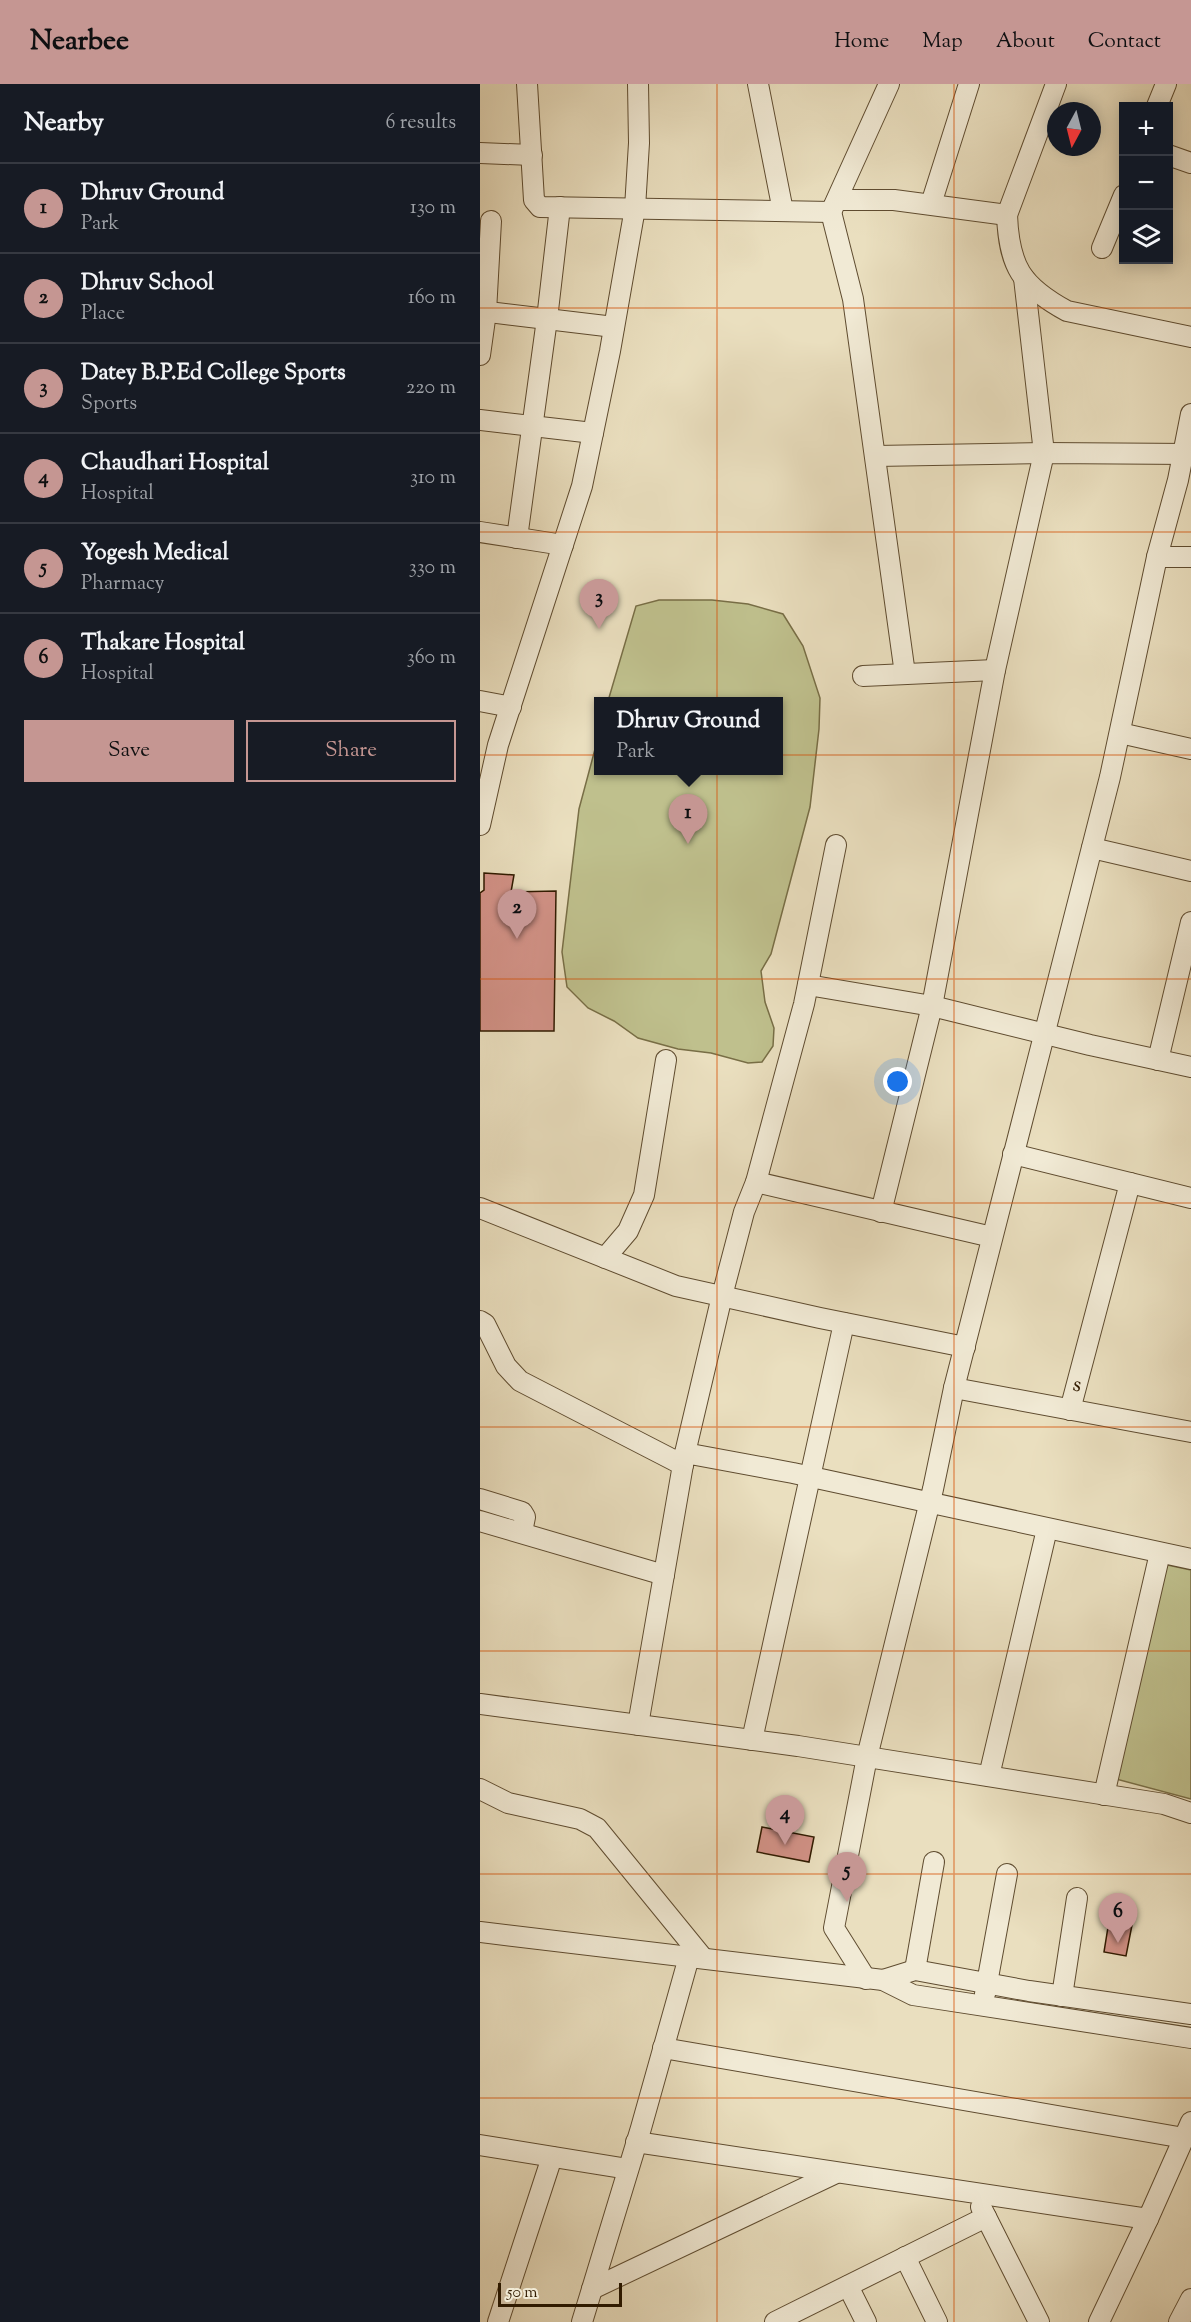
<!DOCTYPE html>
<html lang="en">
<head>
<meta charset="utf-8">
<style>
	:root { --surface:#171b24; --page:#242831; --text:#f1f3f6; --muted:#9ea1a6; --line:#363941; --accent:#c59692 }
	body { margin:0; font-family:"Sorts Mill Goudy",serif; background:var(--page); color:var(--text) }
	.controls { position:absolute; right:18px; top:18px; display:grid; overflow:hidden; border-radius:0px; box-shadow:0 3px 15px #0003 }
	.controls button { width:54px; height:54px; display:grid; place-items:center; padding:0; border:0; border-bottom:2px solid var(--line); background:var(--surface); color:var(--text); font:30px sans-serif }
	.compass { position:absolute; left:567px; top:18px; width:54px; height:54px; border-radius:50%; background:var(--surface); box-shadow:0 3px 15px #0003; rotate:187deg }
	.scale { position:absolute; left:18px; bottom:15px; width:124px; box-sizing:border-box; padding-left:6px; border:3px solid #311b00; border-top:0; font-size:16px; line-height:21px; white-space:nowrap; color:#311b00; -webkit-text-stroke:4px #f1ead5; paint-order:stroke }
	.you { position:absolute; left:418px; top:998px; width:21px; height:21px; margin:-15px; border:4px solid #fff; border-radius:50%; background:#1a73e8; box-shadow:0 0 0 9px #1a73e833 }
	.badge { display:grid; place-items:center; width:39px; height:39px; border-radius:50%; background:var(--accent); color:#111; font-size:20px; font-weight:700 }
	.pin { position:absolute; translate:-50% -50px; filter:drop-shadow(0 2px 3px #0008) }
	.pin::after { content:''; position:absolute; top:32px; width:21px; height:18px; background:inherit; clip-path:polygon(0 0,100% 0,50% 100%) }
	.popup { position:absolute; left:114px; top:613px; width:189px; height:78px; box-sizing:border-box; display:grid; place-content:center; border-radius:0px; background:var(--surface); filter:drop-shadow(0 2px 4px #0005); font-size:20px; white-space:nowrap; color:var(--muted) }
	.popup b { font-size:22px; color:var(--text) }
	.popup::after { content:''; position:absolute; left:50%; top:100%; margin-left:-12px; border:12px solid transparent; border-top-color:var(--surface) }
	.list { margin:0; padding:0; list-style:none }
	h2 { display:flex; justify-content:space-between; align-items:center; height:78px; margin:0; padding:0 24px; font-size:26px }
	h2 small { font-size:20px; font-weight:400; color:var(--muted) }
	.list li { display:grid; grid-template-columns:39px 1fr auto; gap:18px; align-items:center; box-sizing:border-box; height:90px; padding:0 24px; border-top:2px solid var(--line) }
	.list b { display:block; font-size:22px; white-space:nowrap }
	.list p { margin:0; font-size:20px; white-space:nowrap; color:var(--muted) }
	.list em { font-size:20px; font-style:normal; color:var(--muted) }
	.actions { display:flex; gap:12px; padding:18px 24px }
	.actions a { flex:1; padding:14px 0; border:2px solid var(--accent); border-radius:0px; text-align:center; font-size:21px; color:var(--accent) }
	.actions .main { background:var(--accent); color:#111 }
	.icon { flex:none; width:33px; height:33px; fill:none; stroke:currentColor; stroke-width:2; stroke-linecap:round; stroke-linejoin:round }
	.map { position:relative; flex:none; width:711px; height:2238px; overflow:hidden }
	header { display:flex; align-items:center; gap:36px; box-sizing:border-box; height:84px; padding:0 30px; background:var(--accent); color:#111 }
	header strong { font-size:28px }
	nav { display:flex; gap:33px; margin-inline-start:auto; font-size:21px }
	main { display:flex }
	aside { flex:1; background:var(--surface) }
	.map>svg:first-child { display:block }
	.green { fill:#bfc08d; stroke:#786e46; stroke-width:1.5 }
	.building { fill:#d29287; stroke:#311b00; stroke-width:1.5 }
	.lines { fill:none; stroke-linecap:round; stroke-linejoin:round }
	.minor-casing { stroke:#5f4c30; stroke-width:22 }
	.minor { stroke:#f1ead5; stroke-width:20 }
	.grid { fill:none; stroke:#d6530b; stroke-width:1.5; stroke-opacity:0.55 }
	.labels { text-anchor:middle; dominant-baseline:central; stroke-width:4.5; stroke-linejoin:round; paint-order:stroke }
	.street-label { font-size:22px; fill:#311b00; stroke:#f1ead5 }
</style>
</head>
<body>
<header>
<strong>Nearbee</strong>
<nav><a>Home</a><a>Map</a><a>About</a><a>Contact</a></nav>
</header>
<main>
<aside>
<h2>Nearby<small>6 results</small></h2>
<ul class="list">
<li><span class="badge">1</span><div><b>Dhruv Ground</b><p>Park</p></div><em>130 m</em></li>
<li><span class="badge">2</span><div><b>Dhruv School</b><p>Place</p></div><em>160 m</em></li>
<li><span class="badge">3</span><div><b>Datey B.P.Ed College Sports</b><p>Sports</p></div><em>220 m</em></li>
<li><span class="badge">4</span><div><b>Chaudhari Hospital</b><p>Hospital</p></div><em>310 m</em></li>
<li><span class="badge">5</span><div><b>Yogesh Medical</b><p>Pharmacy</p></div><em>330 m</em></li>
<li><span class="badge">6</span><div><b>Thakare Hospital</b><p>Hospital</p></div><em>360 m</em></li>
</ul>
<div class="actions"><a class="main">Save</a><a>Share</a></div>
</aside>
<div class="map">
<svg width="711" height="2238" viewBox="0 0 711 2238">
	<rect width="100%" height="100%" fill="#eadfbf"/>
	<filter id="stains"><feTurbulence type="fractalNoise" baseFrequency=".00333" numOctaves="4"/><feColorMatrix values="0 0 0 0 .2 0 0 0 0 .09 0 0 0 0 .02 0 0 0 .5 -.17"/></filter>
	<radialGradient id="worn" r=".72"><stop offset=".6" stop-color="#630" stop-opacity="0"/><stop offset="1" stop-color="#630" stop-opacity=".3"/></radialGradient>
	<g class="green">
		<path d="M179,516H232L268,520L303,530L323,562L340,614L339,645L330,723L291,870L281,887L285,918L294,944L293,962L282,978L268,979L231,969L198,965L158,954L134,937L108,924L87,903L82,868L99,725L118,654V686H298V618L128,617L156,522Z"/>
		<path d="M683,1480L711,1486V1715L636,1695Z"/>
	</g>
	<g class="building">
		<path d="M4,789L34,791L31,808L76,807L74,947H0V809L4,806Z"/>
		<path d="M282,1743L334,1753L329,1778L277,1768Z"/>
		<path d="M629,1837L652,1841L646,1872L624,1868Z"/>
	</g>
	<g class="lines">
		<defs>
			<g id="minor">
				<path d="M47,0L54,116L60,123L351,128L409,0"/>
				<path d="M278,0L303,127"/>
				<path d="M677,22L686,0"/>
				<path d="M0,69L52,71"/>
				<path d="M688,71L711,79"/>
				<path d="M357,116H414L527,131L576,0"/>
				<path d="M451,120L489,0"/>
				<path d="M351,128L373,215L425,590"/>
				<path d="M527,131C529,182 541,202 587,227L711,253"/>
				<path d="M622,164L644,111"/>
				<path d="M0,227L134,243"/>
				<path d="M0,271L6,228L11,137"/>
				<path d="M0,336L113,349"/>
				<path d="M396,372L564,369L711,370"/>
				<path d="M0,448L83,461"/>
				<path d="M37,454L67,235L80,123"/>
				<path d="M677,473H711"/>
				<path d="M383,592L515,586"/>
				<path d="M0,617L31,623"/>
				<path d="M640,649L711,665"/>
				<path d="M0,741L18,661L102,402L130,267L155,124L159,59L158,0"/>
				<path d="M612,764L711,787"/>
				<path d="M328,901L452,922L610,961L711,983"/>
				<path d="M678,976L711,838"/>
				<path d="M533,1070L711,1114"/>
				<path d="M276,1098L512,1153"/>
				<path d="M0,1124L196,1202L340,1234L485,1263"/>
				<path d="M401,1128L452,922L515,586L564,369L544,194"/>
				<path d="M125,1174L148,1147L164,1111L186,976"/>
				<path d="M0,1237L5,1240L26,1282L40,1297L203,1381"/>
				<path d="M474,1304L711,1348"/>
				<path d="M590,1326L650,1099"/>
				<path d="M205,1369L242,1212L264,1128L276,1098L324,920L356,761"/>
				<path d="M0,1415L42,1428L45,1433L42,1448"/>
				<path d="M0,1437L184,1491"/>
				<path d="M0,1620L318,1662L684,1720L711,1729"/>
				<path d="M158,1641L205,1369L313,1389L711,1475"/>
				<path d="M272,1656L364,1239"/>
				<path d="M509,1692L567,1445"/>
				<path d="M0,1705L28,1719L100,1735L117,1744L223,1874"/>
				<path d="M624,1711L680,1469"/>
				<path d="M0,1848L403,1896L433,1911L711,1954"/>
				<path d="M435,1886L454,1778"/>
				<path d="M386,1895L354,1844L387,1673L453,1405L474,1304L630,693L677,473L698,396L711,330"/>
				<path d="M403,1896L435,1886L549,1907L711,1930"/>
				<path d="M505,1910L527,1790"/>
				<path d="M582,1912L597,1814"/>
				<path d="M183,1964L704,2054"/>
				<path d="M156,2058L668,2135L711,2038"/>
				<path d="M0,2061L148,2085"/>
				<path d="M501,2123L559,2238"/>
				<path d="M425,2173L457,2238"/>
				<path d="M368,2202L386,2238"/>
				<path d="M112,2205L356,2089"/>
				<path d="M18,2238L72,2073"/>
				<path d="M102,2238L161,2044L209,1873"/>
				<path d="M295,2238L506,2133"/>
				<path d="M619,2238L668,2135"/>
				<path d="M699,2238L711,2215"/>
			</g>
		</defs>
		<use href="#minor" class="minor-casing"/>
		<use href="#minor" class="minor"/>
	</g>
	<path class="grid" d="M237,0V2238M474,0V2238M0,224H711M0,448H711M0,671H711M0,895H711M0,1119H711M0,1343H711M0,1567H711M0,1790H711M0,2014H711"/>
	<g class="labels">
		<g class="street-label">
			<text transform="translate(597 1302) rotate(11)">s</text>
		</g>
	</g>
	<rect width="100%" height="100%" filter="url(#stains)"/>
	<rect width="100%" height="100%" fill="url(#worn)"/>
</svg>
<div class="controls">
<button>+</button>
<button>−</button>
<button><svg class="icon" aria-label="layers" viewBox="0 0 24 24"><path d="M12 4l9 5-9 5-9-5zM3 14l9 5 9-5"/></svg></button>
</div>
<svg class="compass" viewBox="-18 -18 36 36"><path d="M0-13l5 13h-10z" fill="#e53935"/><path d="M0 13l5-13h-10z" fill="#9ea1a6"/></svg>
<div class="scale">50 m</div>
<div class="you"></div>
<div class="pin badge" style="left:208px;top:760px">1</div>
<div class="popup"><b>Dhruv Ground</b>Park</div>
<div class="pin badge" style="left:37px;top:855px">2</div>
<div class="pin badge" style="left:119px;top:545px">3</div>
<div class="pin badge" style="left:305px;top:1761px">4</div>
<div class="pin badge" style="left:367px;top:1818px">5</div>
<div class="pin badge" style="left:638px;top:1859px">6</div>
</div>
</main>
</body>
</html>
